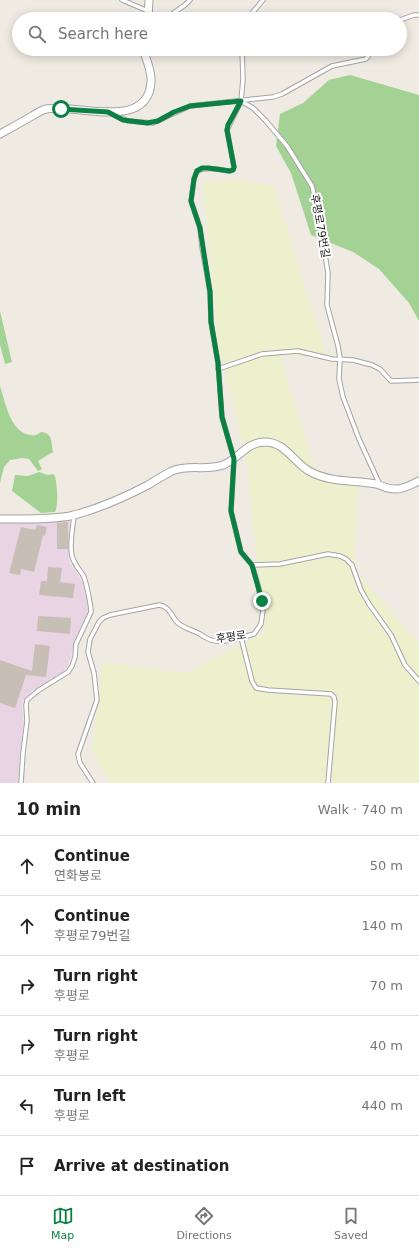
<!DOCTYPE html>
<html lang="en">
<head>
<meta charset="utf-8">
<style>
	:root { --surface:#fff; --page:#f6f6f6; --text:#222; --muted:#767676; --line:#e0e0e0; --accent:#0b8043 }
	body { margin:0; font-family:"DejaVu Sans","Noto Sans KR",sans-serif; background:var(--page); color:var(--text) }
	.stop { position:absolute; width:12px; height:12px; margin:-9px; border:3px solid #0b8043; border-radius:50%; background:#fff }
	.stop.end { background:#0b8043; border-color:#fff; box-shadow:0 1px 4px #0008 }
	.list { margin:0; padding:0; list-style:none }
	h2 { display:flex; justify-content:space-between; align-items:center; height:52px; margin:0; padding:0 16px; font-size:17px }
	h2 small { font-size:13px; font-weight:400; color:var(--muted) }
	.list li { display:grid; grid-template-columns:26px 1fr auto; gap:12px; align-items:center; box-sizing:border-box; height:60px; padding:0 16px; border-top:1px solid var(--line) }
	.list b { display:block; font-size:15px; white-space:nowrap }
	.list p { margin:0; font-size:13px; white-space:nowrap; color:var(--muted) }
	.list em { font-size:13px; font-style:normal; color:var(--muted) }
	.icon { flex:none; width:22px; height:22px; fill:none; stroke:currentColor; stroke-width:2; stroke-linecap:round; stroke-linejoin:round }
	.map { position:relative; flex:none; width:419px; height:783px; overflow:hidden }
	.search { position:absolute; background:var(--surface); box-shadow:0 2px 10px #0003; left:12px; right:12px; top:12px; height:44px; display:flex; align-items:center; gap:10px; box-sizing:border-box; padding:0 14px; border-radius:22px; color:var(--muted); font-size:15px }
	.sheet { height:412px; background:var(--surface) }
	nav { display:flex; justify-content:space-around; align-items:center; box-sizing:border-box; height:56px; border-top:1px solid var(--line); background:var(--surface); font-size:11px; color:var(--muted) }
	nav a { display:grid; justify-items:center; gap:2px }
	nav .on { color:var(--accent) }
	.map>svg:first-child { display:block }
	.industrial { fill:#e9d4e4 }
	.farmland { fill:#ecf0cc }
	.forest { fill:#a3d294 }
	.building { fill:#c7beb5 }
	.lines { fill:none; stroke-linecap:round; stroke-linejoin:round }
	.lane-casing { stroke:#a4a4a4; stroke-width:5.5 }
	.street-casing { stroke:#a4a4a4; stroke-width:9 }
	.lane { stroke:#fff; stroke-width:3.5 }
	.street { stroke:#fff; stroke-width:7 }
	.route { stroke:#0b8043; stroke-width:5 }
	.labels { text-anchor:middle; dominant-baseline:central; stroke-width:4; stroke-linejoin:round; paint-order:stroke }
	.street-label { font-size:11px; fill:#1d1d1d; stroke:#fff }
</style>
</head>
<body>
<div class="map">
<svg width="419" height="783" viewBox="0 0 419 783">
	<rect width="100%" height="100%" fill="#efebe2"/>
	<path class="industrial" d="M62,519L69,521L71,529L69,534V558L70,563L77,572L83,583L88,608V612L75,639L71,657L66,669L62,673L31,692L23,701L22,706L24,723L20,754L18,783H0V522Z"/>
	<path class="farmland" d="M241,180L274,186L327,357L280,356L316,474L359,486L354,570L419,642V783H110L92,750L103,662L186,673L265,632L245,450L219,347L203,182Z"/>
	<g class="forest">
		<path d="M350,75L419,95V321L409,303L379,269L353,252L311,235L291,173L276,146L280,114L303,103L329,80Z"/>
		<path d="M0,311L12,362L5,364L0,345Z"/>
		<path d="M0,386C5,401 10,432 30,435C35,436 37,435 41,432C53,433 51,442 53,452L38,461L42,469L38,471L29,459L22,458L10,460L4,467L0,483Z"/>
		<path d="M39,472L48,475L53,474L55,476C57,485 59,504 55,512L41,513L12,491L15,475L28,476Z"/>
	</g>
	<g class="building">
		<path d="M68,522V549H57V523Z"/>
		<path d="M37,525L47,527L45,536L43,535L34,572L21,569L20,575L9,573L21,527L35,530Z"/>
		<path d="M48,567L62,568L60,582L75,584L73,598L39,595L41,581H47Z"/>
		<path d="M38,616L71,618L70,634L37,631Z"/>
		<path d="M35,644L50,646L46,677L26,675L15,708L0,703V660L32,671Z"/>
	</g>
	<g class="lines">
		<defs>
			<g id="lane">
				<path d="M122,0L148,11"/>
				<path d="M165,19L185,5L190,0"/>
				<path d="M247,19L263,0"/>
				<path d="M400,20L414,15H419"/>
				<path d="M241,101L253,108L266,121L287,146L312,186L318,212L328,273L327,305L338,346L340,358L339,379L343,397L359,439L380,485"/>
				<path d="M110,113L128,121L153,123L190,106L273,97L282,94L332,66L366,59L373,49"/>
				<path d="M218,369L262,354L298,351L332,359L353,360L372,365L380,369L391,381L419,380"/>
				<path d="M252,565L280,564L328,554L340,556L346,559L352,565L361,590L369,604L391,635L405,665L419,681"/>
				<path d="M241,637L252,681L256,688L268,690L331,694L334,697L335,702L328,783"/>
				<path d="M21,783L23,753L27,721L26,705L27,700L39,690L68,672L72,666L75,657L76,644L91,612C91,606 86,580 83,575C79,569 74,564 72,556C69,544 73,528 74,515"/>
				<path d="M93,783L80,763L78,754L97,700L94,673L88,652L90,639L99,622L103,618L110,615L159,605C168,606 171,614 176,621C182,628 190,629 198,633C202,635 207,639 211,640C222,644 243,637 254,634L261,624L263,610L258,585L252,565L241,552L231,511L234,459L222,417L218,363L211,322L210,292L202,247L200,228L191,201L194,179L197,171C207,166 220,170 230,171L233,170L234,167L227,130L241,101L243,79L242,49"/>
			</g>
			<g id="street">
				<path d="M148,19L149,0"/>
				<path d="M0,134C11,128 22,122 32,116C36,114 41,110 46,109C75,103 148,132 151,82C152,71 146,59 143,49"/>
				<path d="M0,519C23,519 47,520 70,516C95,510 125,497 148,485C156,480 164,475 172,471C189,464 206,471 223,465C239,459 245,443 264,442C286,442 292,461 309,471C330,483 353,480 376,484C383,486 389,490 397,489C404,489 412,484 419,481"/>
			</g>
		</defs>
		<use href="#lane" class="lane-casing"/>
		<use href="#street" class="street-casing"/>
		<use href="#lane" class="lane"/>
		<use href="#street" class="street"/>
	</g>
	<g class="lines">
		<path class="route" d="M61,109L108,112L123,120L147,123L158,121L174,112L190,106L241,101L228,125L227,130L234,167L233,170L230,171L208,168H202L197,171L194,179L191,201L200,228L210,292L211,322L218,363L222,417L234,459L231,511L241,552L252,565L262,601"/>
	</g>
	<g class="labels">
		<g class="street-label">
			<text transform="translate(320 226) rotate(80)">후평로79번길</text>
			<text transform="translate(231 637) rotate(-8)">후평로</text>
		</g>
	</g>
</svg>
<div class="stop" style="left:61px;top:109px"></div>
<div class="stop end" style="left:262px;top:601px"></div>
<div class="search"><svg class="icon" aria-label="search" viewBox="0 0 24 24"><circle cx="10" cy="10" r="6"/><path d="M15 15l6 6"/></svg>Search here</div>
</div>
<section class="sheet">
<h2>10 min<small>Walk · 740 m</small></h2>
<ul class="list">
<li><svg class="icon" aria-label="ahead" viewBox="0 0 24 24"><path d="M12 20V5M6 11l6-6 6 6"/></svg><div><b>Continue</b><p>연화봉로</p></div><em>50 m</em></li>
<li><svg class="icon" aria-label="ahead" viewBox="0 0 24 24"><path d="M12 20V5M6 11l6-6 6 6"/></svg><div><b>Continue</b><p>후평로79번길</p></div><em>140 m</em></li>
<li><svg class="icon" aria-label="right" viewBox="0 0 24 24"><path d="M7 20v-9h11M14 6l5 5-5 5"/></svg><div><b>Turn right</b><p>후평로</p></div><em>70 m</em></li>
<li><svg class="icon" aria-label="right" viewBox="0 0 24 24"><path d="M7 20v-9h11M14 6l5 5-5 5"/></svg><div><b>Turn right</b><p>후평로</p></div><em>40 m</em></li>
<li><svg class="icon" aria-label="left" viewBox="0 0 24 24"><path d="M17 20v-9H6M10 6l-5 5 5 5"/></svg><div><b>Turn left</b><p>후평로</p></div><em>440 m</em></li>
<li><svg class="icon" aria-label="arrive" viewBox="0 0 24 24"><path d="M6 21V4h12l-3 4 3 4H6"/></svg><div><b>Arrive at destination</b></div></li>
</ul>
</section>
<nav>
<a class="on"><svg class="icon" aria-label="map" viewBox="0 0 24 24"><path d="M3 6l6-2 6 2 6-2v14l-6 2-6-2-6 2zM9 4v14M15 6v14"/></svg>Map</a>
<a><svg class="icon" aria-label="directions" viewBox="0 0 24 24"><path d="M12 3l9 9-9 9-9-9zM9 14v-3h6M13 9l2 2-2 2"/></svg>Directions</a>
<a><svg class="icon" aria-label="saved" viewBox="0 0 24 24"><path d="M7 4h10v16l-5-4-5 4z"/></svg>Saved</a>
</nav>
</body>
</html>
